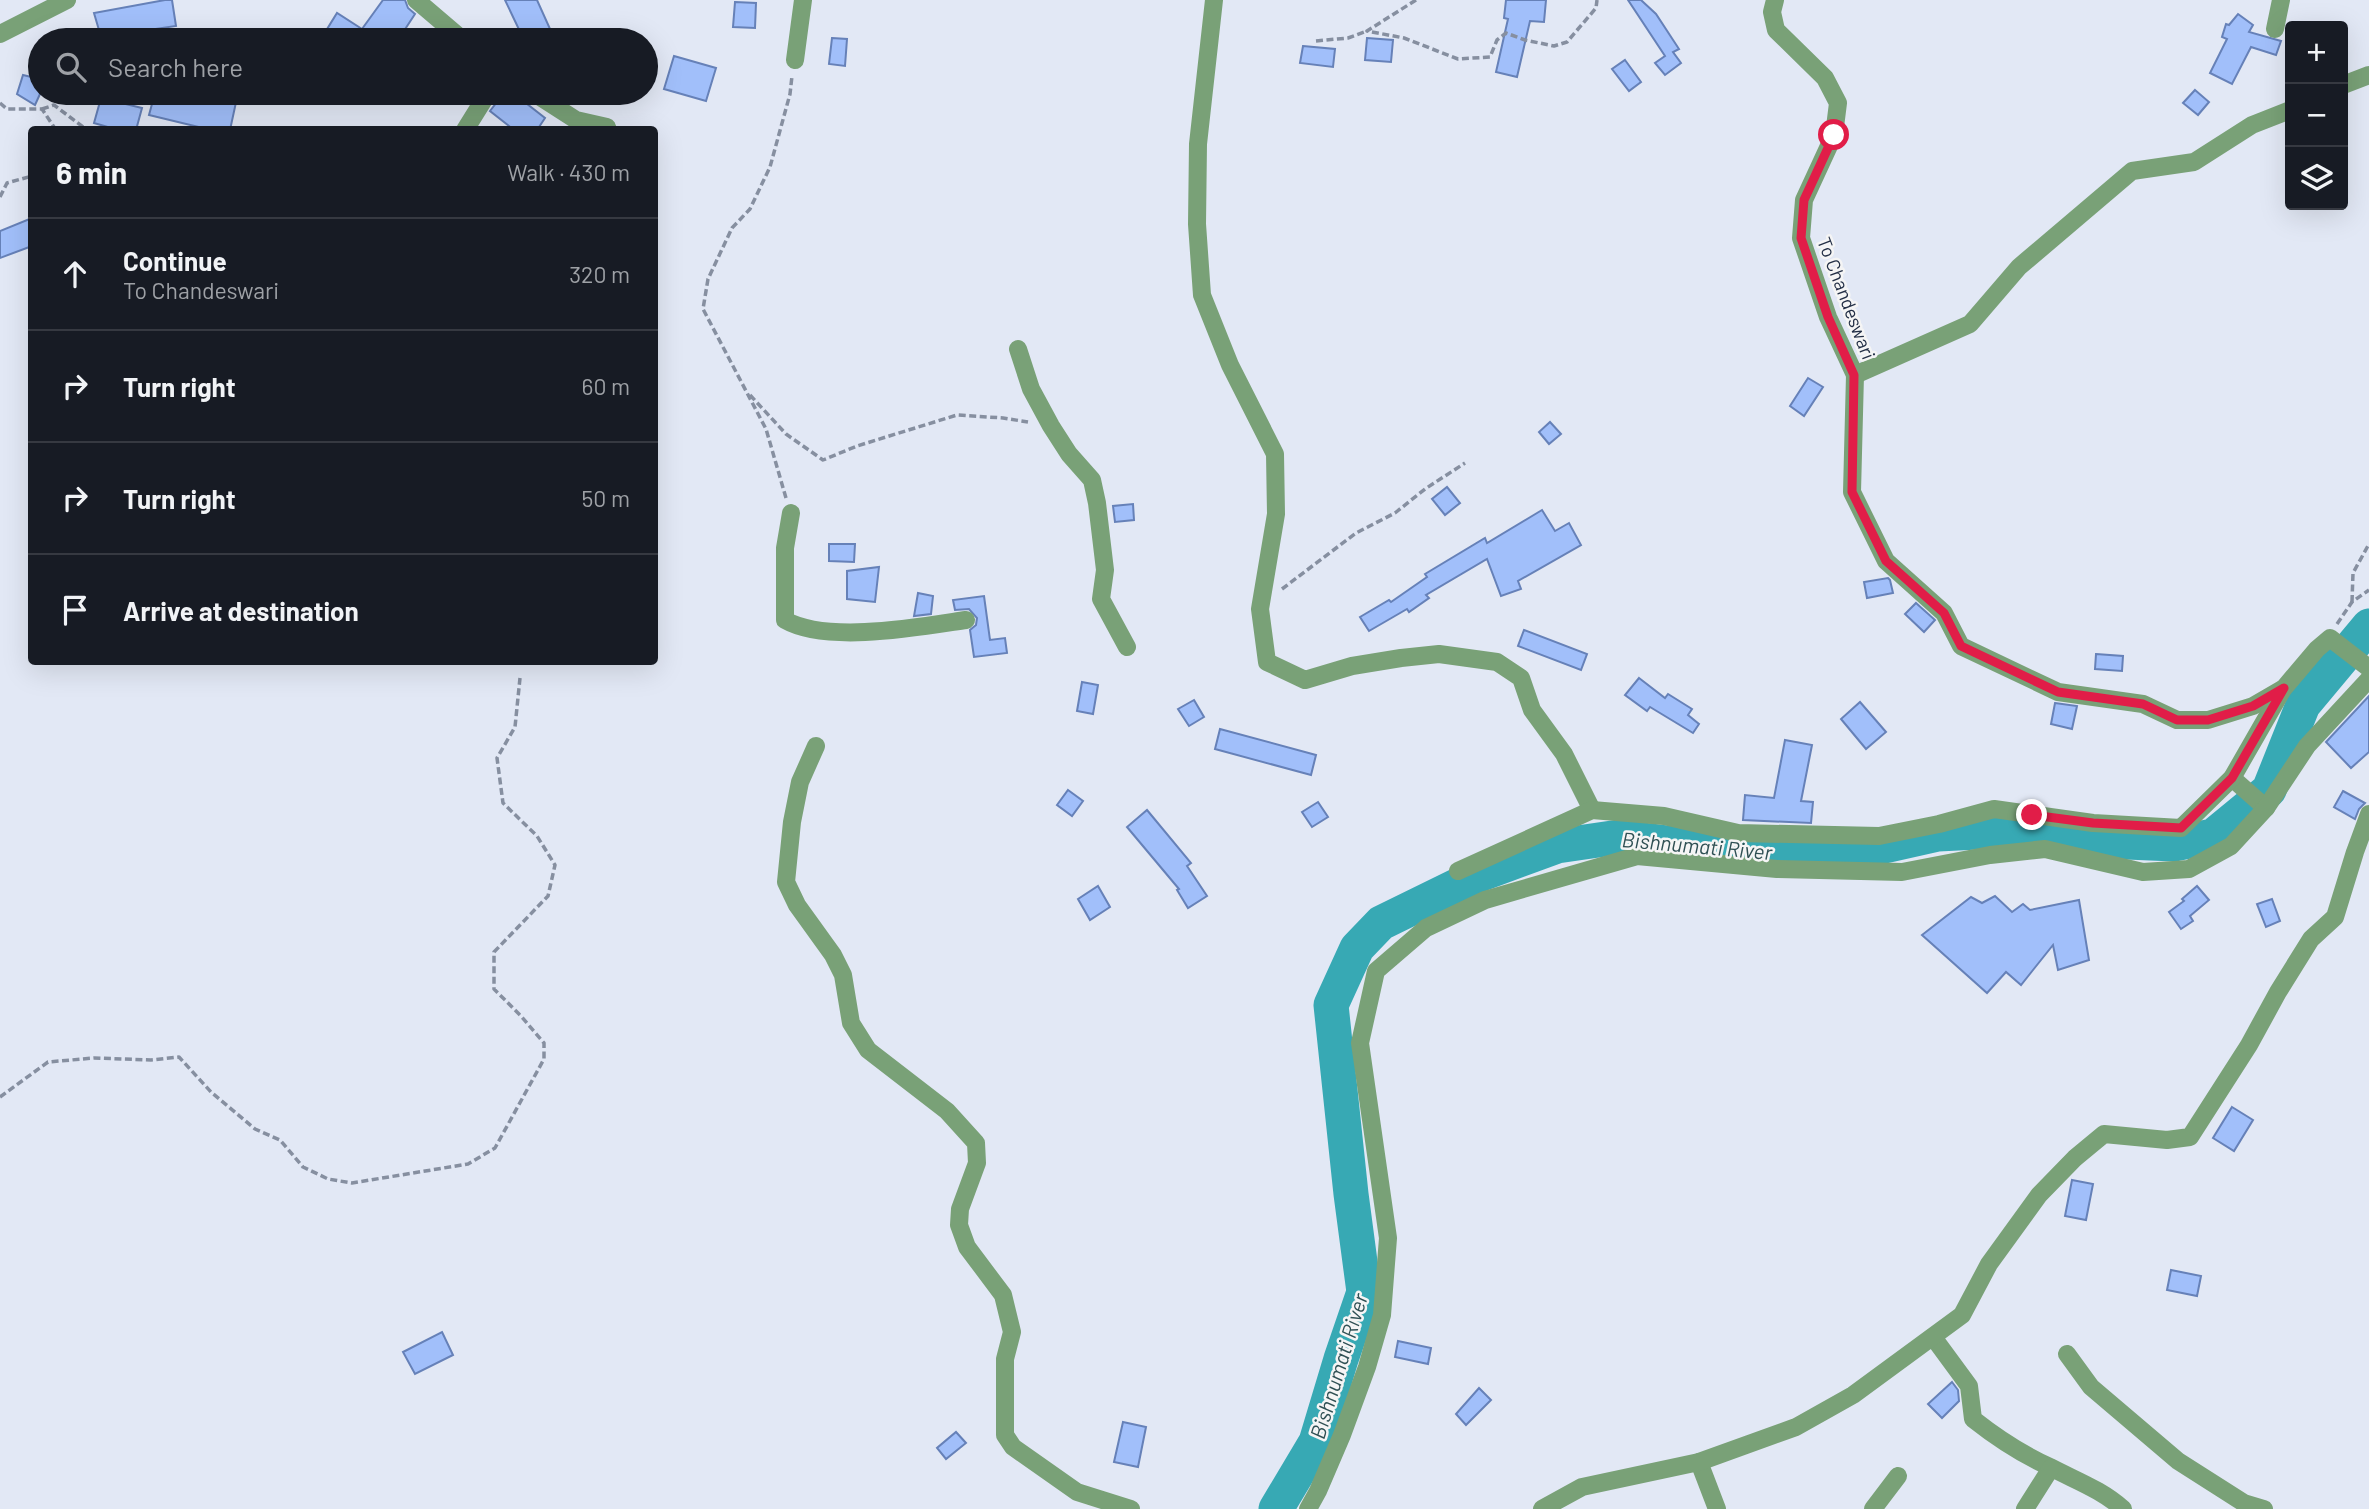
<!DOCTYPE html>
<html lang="en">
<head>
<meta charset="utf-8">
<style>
	:root { --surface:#171b24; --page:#20242c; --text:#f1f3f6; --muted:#9ea1a6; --line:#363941 }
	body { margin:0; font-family:Barlow,sans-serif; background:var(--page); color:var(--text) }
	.controls { position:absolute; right:21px; top:21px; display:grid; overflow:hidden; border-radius:7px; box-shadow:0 7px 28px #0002 }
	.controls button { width:63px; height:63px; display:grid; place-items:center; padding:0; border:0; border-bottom:2px solid var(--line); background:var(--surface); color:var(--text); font:35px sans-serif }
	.stop { position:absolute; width:21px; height:21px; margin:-16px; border:5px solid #e11d48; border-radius:50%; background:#fff }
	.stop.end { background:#e11d48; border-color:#fff; box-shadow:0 2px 7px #0008 }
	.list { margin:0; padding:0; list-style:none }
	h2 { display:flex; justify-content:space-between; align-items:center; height:91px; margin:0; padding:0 28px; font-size:30px }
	h2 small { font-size:23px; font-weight:400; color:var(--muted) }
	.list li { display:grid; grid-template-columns:46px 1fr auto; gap:21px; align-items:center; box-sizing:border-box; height:112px; padding:0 28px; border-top:2px solid var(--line) }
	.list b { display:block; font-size:26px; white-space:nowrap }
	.list p { margin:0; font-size:23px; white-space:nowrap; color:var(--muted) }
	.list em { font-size:23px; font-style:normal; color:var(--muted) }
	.icon { flex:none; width:38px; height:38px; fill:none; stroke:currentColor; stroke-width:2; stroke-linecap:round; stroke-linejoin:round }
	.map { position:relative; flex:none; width:2369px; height:1509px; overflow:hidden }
	.search { position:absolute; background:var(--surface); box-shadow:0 7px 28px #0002; left:28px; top:28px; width:630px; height:77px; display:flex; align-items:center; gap:18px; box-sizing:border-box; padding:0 24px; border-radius:38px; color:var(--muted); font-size:26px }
	.panel { position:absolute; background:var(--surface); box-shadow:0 7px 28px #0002; left:28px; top:126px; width:630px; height:539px; border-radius:7px }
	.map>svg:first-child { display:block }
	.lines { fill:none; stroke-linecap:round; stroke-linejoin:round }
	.river { stroke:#37a9b4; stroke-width:35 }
	.building { fill:#a1bffa; stroke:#6681b8; stroke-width:2 }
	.path { stroke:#868fa0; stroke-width:3.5; stroke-dasharray:7 3.5; stroke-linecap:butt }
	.minor { stroke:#79a177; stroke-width:18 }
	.route { stroke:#e11d48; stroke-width:9 }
	.labels { text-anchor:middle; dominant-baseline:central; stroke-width:5; stroke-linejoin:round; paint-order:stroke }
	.street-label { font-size:19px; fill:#232f46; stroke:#f5f5f5 }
	.water-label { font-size:21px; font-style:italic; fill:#2f5054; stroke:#f5f5f5 }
</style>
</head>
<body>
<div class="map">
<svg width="2369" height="1509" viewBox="0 0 2369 1509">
	<rect width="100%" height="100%" fill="#e2e8f5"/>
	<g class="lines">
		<path class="river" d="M1276,1509L1316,1442L1341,1359L1364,1292L1351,1194L1331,1005L1357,948L1381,923L1481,874L1557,846L1619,837L1725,850L1849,854L1938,834L1998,831L2056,833L2127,842L2174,844L2213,836L2269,790L2303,705L2369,626"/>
	</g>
	<g class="building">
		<path d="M165,0H172L176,26L101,37L94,13Z"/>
		<path d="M383,0H405L408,8L415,14L398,40H333L324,34L337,13L362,29Z"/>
		<path d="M505,0H537L555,40H524Z"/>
		<path d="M1506,0H1546L1544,22L1530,21L1517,77L1496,72L1508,19L1504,18Z"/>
		<path d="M1628,0H1641L1656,14L1679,49L1673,52L1681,63L1665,75L1655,63L1665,56Z"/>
		<path d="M735,2L756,3L755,28L733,27Z"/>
		<path d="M2238,14L2253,25L2249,32L2281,41L2276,55L2251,47L2232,84L2210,73L2227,39L2222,37L2226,24L2229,25Z"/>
		<path d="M832,38L847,39L845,66L829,64Z"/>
		<path d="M1367,38L1393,40L1391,62L1365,60Z"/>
		<path d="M1303,46L1335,49L1333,67L1300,63Z"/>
		<path d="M674,56L716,68L706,101L664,89Z"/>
		<path d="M1625,60L1641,82L1629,91L1612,69Z"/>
		<path d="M23,75L40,79V94L35,105L17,94Z"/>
		<path d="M2195,90L2209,102L2198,115L2183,103Z"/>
		<path d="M155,93H238L230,130H211L149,115Z"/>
		<path d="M504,93H513L545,118L537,130H514L490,111Z"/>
		<path d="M101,98L142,108L136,130H118L94,123Z"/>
		<path d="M32,218V246L0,258V231Z"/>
		<path d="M1808,378L1823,387L1804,416L1790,406Z"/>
		<path d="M1550,422L1561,434L1549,444L1539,432Z"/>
		<path d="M1447,487L1460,503L1445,515L1432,499Z"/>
		<path d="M1133,504L1134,520L1115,522L1113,506Z"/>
		<path d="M1542,510L1555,531L1569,523L1581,545L1518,581L1521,589L1501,596L1487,559L1426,595L1429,598L1409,612L1407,609L1369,631L1360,617L1389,600L1391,602L1427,577L1425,574L1485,538L1487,543Z"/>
		<path d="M829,544H855L854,562L829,561Z"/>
		<path d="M879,567L875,602L847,599V571Z"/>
		<path d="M1888,578L1890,580L1893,593L1867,598L1864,582Z"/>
		<path d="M918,593L933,596L931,614L914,616Z"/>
		<path d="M984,596L990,640L1005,638L1007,653L974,657L970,630L976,625L977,618L969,609L955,610L953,600Z"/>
		<path d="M1916,603L1935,620L1924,632L1905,614Z"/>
		<path d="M1524,630L1587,654L1581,670L1518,646Z"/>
		<path d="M2096,654L2123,656L2122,671L2095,669Z"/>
		<path d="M1639,678L1665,698L1668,694L1692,709L1688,715L1699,724L1693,733L1650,707L1647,711L1625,695Z"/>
		<path d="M1082,682L1098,685L1093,714L1077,711Z"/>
		<path d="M2369,696V752L2351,768L2326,742Z"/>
		<path d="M1194,700L1204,717L1189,726L1178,709Z"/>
		<path d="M1860,702L1886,732L1866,749L1841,719Z"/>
		<path d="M2055,703L2077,706L2072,729L2051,724Z"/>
		<path d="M1220,729L1316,755L1311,775L1215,749Z"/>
		<path d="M1785,740L1812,745L1801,801L1813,802L1811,823L1743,820L1745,795L1774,798Z"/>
		<path d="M1068,790L1083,801L1072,816L1057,805Z"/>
		<path d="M2343,791L2365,803L2359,809L2355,819L2334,807Z"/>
		<path d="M1318,802L1328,817L1312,827L1302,812Z"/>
		<path d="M1147,810L1191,863L1187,866L1207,896L1188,908L1177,890L1179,889L1127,827Z"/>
		<path d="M1098,886L1110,907L1090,920L1078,899Z"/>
		<path d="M2197,886L2209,900L2190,916L2193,921L2181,929L2169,912L2184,901L2182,899Z"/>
		<path d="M1995,896L2012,912L2023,904L2030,910L2079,900L2089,960L2058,970L2053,945L2021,985L2006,972L1987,993L1922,935L1971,897L1982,903Z"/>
		<path d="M2272,899L2280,921L2266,927L2257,904Z"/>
		<path d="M2232,1107L2253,1120L2234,1151L2213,1138Z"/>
		<path d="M2072,1180L2093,1184L2086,1220L2065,1216Z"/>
		<path d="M2171,1270L2201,1276L2197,1296L2167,1290Z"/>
		<path d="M442,1332L453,1355L415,1374L403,1352Z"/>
		<path d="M1398,1341L1431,1348L1428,1364L1395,1357Z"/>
		<path d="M1952,1382L1958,1390L1959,1401L1942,1418L1928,1404Z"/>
		<path d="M1479,1388L1491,1400L1466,1425L1456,1414Z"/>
		<path d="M1123,1422L1146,1427L1138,1467L1114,1462Z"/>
		<path d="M956,1432L966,1443L946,1459L937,1448Z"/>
	</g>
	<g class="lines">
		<g class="path">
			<path d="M1416,0L1367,31L1404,38L1458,59L1490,57L1497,40L1506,33L1525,40L1554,46L1567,42L1596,8L1597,0"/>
			<path d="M1316,41L1348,38L1367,31"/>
			<path d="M0,103L7,109H42L56,130"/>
			<path d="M42,109L54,105L87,130"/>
			<path d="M0,197L7,183L32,176"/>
			<path d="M750,395L786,434L823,460L857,446L957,415L1003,418L1028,422"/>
			<path d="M786,498L766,429L703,309L708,279L732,228L750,209L770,167L790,94L792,76"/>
			<path d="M1282,589L1356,533L1395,513L1425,489L1465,463"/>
			<path d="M2352,602L2353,573L2369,544"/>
			<path d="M2337,624L2352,602L2369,590"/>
			<path d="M0,1097L48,1062L94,1058L151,1060L179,1057L211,1092L255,1129L280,1140L303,1167L328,1179L352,1183L468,1164L495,1148L544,1059V1043L521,1016L494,989V952L548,896L555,865L537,836L503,803L497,758L515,727L520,678"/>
		</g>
		<g class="minor">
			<path d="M416,0L463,40"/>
			<path d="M1214,0L1198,144L1197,224L1202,295L1230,365L1275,454L1276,514L1260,609L1267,662L1305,680L1352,666L1401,658L1439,654L1497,662L1521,678L1532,710L1564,754L1592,810"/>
			<path d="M1775,0L1772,12L1776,30L1825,78L1838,103L1834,135L1804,200L1801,238L1828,317L1855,375L1852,492L1886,561L1944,613L1961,646L2058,692L2143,704L2177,720H2208L2253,706L2284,688L2317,649L2330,638L2369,668"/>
			<path d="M2275,29L2281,0"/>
			<path d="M0,34L67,0"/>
			<path d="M795,60L803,0"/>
			<path d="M2343,85L2369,75"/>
			<path d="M534,93L576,120L607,127"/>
			<path d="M465,130L488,93"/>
			<path d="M1018,349L1031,389L1051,426L1069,454L1092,480L1097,503L1105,570L1101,599L1127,647"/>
			<path d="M1855,375L1970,324L2019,267L2132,171L2194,162L2252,125L2290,110"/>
			<path d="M791,513L785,548V620C827,644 919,627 966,620"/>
			<path d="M816,746L800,782L792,822L786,882L797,905L833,955L843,975L851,1023L868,1050L947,1111L976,1143L977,1163L960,1209L959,1225L967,1247L1003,1295L1012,1332L1005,1359V1435L1013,1447L1077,1492L1131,1509"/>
			<path d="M2232,778L2266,808"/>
			<path d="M1458,871L1592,810L1664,816L1738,833L1879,836L1939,824L1994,809L2093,823L2181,828L2232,778L2283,689"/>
			<path d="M1933,1337L1969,1386L1973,1419C1997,1438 2023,1455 2052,1468C2077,1481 2102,1490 2123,1509"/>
			<path d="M2067,1354L2091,1387L2178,1461L2244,1503L2264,1509"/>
			<path d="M1699,1462L1717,1509"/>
			<path d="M1308,1509L1318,1491L1342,1435L1367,1367L1382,1315L1388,1238L1360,1043L1376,971L1426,928L1485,900L1637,856L1777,869L1902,872L1990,855L2045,849L2143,872L2189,869L2231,846L2266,808L2307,746L2369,679"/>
			<path d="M1542,1509L1582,1487L1699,1462L1796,1427L1853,1395L1962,1315L1989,1264L2039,1195L2075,1158L2104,1134L2167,1140L2190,1137L2249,1045L2278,992L2311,939L2335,917L2355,852L2369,814"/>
			<path d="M1873,1509L1898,1476"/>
			<path d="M2025,1509L2051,1468"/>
		</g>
	</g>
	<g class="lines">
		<path class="route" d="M1834,135L1804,200L1801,238L1828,317L1854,375L1852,492L1886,561L1944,613L1961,646L2058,692L2143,704L2177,720H2208L2253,706L2284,688L2232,778L2181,828L2093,823L2032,815"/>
	</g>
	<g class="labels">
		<g class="street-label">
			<text transform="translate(1847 298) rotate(69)">To Chandeswari</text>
		</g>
		<g class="water-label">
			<text transform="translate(1697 845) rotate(5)">Bishnumati River</text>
			<text transform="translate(1338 1366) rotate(-73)">Bishnumati River</text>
		</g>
	</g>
</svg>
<div class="controls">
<button>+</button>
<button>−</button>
<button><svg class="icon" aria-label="layers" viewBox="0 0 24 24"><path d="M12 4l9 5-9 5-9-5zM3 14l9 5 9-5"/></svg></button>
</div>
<div class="stop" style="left:1834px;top:135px"></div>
<div class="stop end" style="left:2032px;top:815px"></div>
<div class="search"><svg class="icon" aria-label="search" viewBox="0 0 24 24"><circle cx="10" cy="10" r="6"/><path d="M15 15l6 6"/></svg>Search here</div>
<section class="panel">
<h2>6 min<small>Walk · 430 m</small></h2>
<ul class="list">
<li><svg class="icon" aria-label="ahead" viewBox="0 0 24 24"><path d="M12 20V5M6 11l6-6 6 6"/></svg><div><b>Continue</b><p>To Chandeswari</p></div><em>320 m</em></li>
<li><svg class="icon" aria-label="right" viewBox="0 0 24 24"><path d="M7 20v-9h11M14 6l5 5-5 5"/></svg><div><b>Turn right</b></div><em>60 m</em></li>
<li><svg class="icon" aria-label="right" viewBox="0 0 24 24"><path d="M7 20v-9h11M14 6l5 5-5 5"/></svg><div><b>Turn right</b></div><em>50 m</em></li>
<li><svg class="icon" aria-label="arrive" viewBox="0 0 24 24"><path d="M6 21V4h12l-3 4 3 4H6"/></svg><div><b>Arrive at destination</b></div></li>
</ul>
</section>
</div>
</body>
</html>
